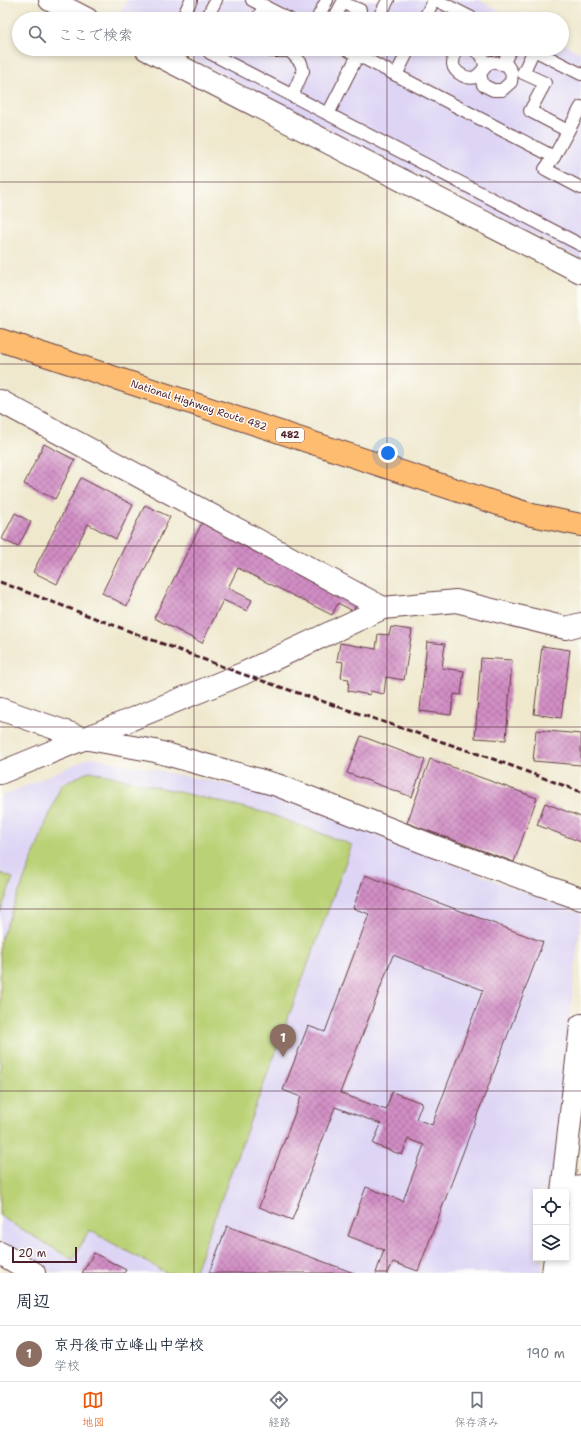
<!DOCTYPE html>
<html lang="ja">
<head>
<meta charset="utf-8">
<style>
	:root { --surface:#fff; --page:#f6f6f7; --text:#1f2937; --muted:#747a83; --line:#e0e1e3; --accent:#ea580c }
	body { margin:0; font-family:"Shantell Sans","Klee One",sans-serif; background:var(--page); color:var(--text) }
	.controls { position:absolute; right:12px; bottom:12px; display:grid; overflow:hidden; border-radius:0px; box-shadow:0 2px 6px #0003 }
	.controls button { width:36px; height:36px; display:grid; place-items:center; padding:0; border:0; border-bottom:1px solid var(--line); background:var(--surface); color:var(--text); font:20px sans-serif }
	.scale { position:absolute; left:12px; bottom:10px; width:65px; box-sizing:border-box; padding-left:4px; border:2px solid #4a1f2b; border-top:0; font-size:11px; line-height:14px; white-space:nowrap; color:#4a1f2b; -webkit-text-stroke:3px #fdfcf7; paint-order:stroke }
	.you { position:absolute; left:388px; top:453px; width:14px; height:14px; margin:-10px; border:3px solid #fff; border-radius:50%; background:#1a73e8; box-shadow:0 0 0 6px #1a73e833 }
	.badge { display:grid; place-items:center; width:26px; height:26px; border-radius:50%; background:var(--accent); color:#fff; font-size:13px; font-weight:700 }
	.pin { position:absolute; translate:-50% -33px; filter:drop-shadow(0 1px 2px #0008) }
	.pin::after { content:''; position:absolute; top:21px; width:14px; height:12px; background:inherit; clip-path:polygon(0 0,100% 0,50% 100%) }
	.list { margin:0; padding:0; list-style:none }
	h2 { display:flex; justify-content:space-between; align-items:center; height:52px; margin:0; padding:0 16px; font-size:17px }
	h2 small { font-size:13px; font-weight:400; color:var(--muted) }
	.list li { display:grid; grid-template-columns:26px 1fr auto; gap:12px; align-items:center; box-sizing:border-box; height:56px; padding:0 16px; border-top:1px solid var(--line) }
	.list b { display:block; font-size:15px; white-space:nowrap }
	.list p { margin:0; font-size:13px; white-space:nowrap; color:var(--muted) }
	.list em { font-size:13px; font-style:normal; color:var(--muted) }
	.icon { flex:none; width:22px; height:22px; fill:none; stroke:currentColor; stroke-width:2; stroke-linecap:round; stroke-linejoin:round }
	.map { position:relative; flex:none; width:581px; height:1273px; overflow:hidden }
	.search { position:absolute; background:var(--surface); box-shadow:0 2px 6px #0003; left:12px; right:12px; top:12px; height:44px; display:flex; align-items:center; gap:10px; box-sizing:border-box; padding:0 14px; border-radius:22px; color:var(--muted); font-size:15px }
	.sheet { height:108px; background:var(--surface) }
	nav { display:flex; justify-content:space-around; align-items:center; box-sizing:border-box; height:56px; border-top:1px solid var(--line); background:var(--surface); font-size:11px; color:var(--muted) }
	nav a { display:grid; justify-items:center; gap:2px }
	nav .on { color:var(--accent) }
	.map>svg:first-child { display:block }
	.built { fill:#ded5f5 }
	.pitch { fill:#bad176; stroke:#827850 }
	.building { fill:url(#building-cross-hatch); fill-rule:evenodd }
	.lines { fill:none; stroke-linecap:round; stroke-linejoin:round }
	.service-casing { stroke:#633d43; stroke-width:14 }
	.minor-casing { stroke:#633d43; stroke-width:24 }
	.tertiary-casing { stroke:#633d43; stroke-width:24 }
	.trunk-casing { stroke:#633d43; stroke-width:24 }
	.service { stroke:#fff; stroke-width:12 }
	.minor { stroke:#fff; stroke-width:22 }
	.tertiary { stroke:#fff; stroke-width:22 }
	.trunk { stroke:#febc70; stroke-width:22 }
	.rail { stroke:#4a1f2b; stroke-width:3; stroke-dasharray:6 3; stroke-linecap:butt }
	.grid { fill:none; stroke:#4a1f2b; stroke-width:1; stroke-opacity:0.55 }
	.labels { text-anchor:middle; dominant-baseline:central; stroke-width:3; stroke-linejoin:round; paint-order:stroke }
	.shield { fill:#fdfcf7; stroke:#806168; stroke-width:1 }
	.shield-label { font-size:9px; font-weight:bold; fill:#4a1f2b }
	.street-label { font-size:10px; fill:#4a1f2b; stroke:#fdfcf7 }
</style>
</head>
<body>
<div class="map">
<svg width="581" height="1273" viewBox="0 0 581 1273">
	<defs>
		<pattern id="building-cross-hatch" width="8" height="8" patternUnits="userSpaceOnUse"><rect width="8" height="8" fill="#d28ec5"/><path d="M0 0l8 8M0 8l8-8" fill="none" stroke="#ac73a0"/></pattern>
	</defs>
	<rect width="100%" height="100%" fill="#fdfcf7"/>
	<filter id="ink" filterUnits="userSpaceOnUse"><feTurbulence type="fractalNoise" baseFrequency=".025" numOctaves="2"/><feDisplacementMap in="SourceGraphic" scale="8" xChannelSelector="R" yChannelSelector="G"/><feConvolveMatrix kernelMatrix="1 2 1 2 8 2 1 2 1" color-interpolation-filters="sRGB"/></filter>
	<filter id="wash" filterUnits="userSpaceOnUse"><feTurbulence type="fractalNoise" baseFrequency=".012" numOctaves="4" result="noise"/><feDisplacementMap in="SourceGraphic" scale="16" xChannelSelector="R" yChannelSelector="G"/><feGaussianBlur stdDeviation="0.9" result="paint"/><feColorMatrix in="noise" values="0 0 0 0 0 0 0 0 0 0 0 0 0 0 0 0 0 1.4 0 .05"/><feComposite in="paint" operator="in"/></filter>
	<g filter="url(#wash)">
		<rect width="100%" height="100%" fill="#efe8cd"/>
		<g class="built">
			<path d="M127,0H479L515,19H117Z"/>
			<path d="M562,43L581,53V259L173,49H562Z"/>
			<path d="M91,757L274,794L581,914L551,1192H536V1258H544L542,1273H54L0,1241V797Z"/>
		</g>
		<g class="pitch">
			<path d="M90,771L267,813L352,845L194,1273H166L89,1230L73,1260L0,1216V941L61,785Z"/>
			<path d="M0,873L13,878L0,913Z"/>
		</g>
		<g id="blocks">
			<g class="building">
				<path d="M44,444L75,460L55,499L24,484Z"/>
				<path d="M81,478L133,505L116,539L88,524L57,584L33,572Z"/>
				<path d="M145,505L170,517L127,606L102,593Z"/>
				<path d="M15,513L31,522L18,547L2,539Z"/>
				<path d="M206,515L362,593L353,611L338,603L332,615L238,568L228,588L252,600L247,611L223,600L202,643L154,618Z"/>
				<path d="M391,627L412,630L404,680L386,677L384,694L370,691V695L348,691L349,679L341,678L343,662L337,661L340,643L376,649L378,634L389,635Z"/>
				<path d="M427,642L445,644L442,668L464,671L461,695L454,694L451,715L420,711Z"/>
				<path d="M542,646L570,650L561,718L534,714Z"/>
				<path d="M481,658L512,660L506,740L475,738Z"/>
				<path d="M536,730L581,734V765L533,761Z"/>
				<path d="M361,736L425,760L412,797L347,773Z"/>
				<path d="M430,759L537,798L514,862L407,823Z"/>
				<path d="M545,803L581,817V842L537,825Z"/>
				<path d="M365,875L543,942L418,1271L393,1262L388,1273H376L384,1250L348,1236L366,1187L403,1201L424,1145L408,1139L402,1155L373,1144L381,1124L335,1107L292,1220L259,1207L301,1097L283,1090L308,1026L325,1032L369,914L353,908ZM393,955L483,990L432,1125L416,1119L422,1103L392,1092L386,1110L340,1093Z"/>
				<path d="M227,1226L354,1273H209Z"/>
				<path d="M94,1253L126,1270L124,1273H82Z"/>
			</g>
		</g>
	</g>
	<g filter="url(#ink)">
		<use href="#blocks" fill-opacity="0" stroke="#633d43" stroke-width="1"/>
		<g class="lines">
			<defs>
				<g id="service">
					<path d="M252,0L289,19"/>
					<path d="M436,0L474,19"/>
					<path d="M343,3L360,10"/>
					<path d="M182,19L191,0"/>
					<path d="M206,19L216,0"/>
					<path d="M257,19L265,6"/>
					<path d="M317,19L327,0"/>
					<path d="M334,19L344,0"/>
					<path d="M378,19L388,0"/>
					<path d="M424,19L434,0"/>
					<path d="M208,49L210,53L581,245"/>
					<path d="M262,49L273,51H290L301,63L303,71L292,96"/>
					<path d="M346,49L554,157L545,169L581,188"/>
					<path d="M445,49L454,55C454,58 453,62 453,64C454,73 468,80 475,77C482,74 484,66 491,62L507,65L512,73L511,82L502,90H493L483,85L480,74"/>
					<path d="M473,49L482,55L485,65"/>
					<path d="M532,49L581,74"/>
					<path d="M534,50L523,73L545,83L530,111L568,131"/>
					<path d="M503,64L511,49"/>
					<path d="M396,75L409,49"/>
					<path d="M328,114L361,49"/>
					<path d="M554,157L581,107"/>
				</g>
				<g id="minor">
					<path d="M50,0L87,19"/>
					<path d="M146,49L581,272"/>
					<path d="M0,401L383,608"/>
					<path d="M562,1192L581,1025"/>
					<path d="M0,1253L34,1273"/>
					<path d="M553,1273L555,1258"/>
					<path d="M571,1273L581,1186"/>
				</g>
				<g id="tertiary">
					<path d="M0,709L83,738L155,751L277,785L436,847L581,899"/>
					<path d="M0,773L242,674L383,608L456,601L566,628L581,624"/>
				</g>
				<path id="trunk" d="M0,340L532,515L581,525"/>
			</defs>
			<use href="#service" class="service-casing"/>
			<use href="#minor" class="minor-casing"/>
			<use href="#tertiary" class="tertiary-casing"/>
			<use href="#trunk" class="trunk-casing"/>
			<use href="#service" class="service"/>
			<use href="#minor" class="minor"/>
			<use href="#tertiary" class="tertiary"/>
			<use href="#trunk" class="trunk"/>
			<path class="rail" d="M0,582L242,674L493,759L581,792"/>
		</g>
	</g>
	<path class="grid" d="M194,0V19M387,0V19M194,49V1273M387,49V1273M0,182H581M0,364H581M0,546H581M0,727H581M0,909H581M0,1091H581"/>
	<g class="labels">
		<rect class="shield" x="276" y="428" width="28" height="14" rx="3"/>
		<g class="shield-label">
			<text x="290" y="435">482</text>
		</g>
		<g class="street-label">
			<text transform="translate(199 405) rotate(18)">National Highway Route 482</text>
		</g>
	</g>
</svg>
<div class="controls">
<button><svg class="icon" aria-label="locate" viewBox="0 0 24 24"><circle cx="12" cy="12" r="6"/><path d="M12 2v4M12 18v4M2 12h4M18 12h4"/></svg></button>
<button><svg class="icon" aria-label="layers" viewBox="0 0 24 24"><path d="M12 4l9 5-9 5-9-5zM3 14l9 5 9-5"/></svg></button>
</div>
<div class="scale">20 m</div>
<div class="you"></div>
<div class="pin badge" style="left:283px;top:1057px;background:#8d6e63">1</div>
<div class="search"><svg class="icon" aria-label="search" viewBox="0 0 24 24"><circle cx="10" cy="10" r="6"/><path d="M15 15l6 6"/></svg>ここで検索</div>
</div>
<section class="sheet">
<h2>周辺<small></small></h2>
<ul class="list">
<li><span class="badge" style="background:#8d6e63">1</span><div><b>京丹後市立峰山中学校</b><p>学校</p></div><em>190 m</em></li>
</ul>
</section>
<nav>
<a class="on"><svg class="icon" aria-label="map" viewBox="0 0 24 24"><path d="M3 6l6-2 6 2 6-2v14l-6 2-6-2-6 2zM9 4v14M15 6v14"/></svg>地図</a>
<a><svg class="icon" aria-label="directions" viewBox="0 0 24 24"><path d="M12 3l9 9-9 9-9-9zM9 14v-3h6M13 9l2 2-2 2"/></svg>経路</a>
<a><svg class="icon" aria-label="saved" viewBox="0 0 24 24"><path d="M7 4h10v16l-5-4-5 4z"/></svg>保存済み</a>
</nav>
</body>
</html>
